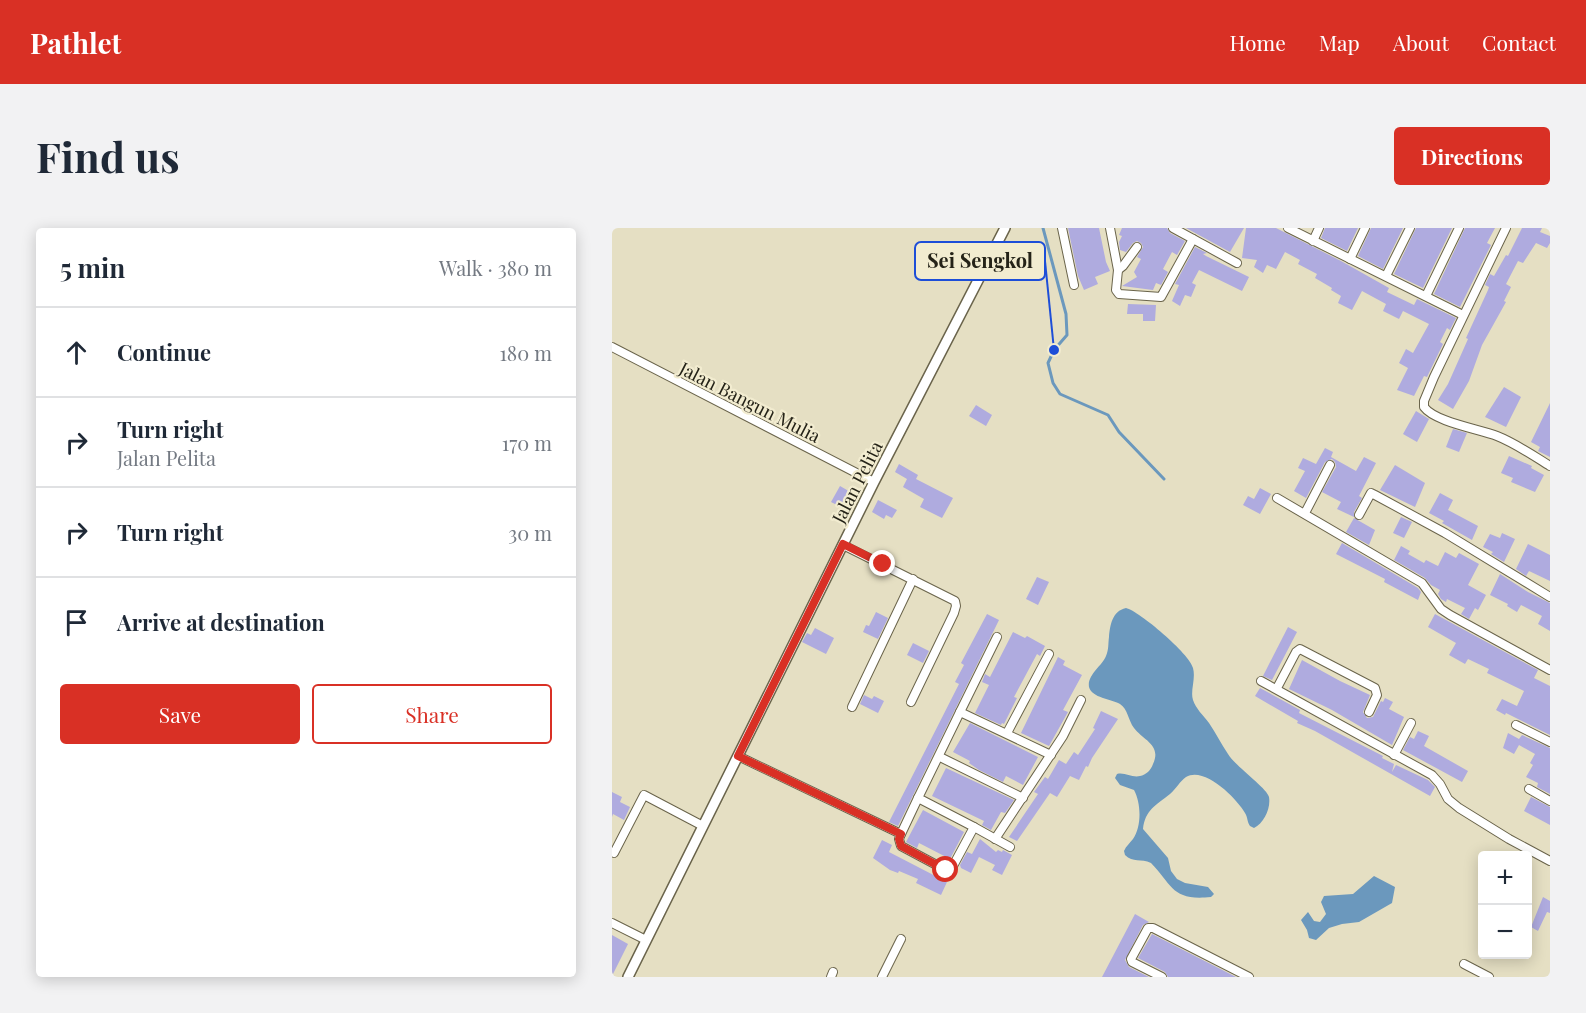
<!DOCTYPE html>
<html lang="en">
<head>
<meta charset="utf-8">
<style>
	:root { --surface:#fff; --page:#f2f2f3; --text:#1f2937; --muted:#747a83; --line:#e0e1e3; --accent:#d93025 }
	body { margin:0; font-family:"Playfair Display",serif; background:var(--page); color:var(--text) }
	.controls { position:absolute; right:18px; bottom:18px; display:grid; overflow:hidden; border-radius:6px; box-shadow:0 3px 15px #0003 }
	.controls button { width:54px; height:54px; display:grid; place-items:center; padding:0; border:0; border-bottom:2px solid var(--line); background:var(--surface); color:var(--text); font:30px sans-serif }
	.stop { position:absolute; width:18px; height:18px; margin:-14px; border:4px solid #d93025; border-radius:50%; background:#fff }
	.stop.end { background:#d93025; border-color:#fff; box-shadow:0 2px 6px #0008 }
	.list { margin:0; padding:0; list-style:none }
	h2 { display:flex; justify-content:space-between; align-items:center; height:78px; margin:0; padding:0 24px; font-size:26px }
	h2 small { font-size:20px; font-weight:400; color:var(--muted) }
	.list li { display:grid; grid-template-columns:39px 1fr auto; gap:18px; align-items:center; box-sizing:border-box; height:90px; padding:0 24px; border-top:2px solid var(--line) }
	.list b { display:block; font-size:22px; white-space:nowrap }
	.list p { margin:0; font-size:20px; white-space:nowrap; color:var(--muted) }
	.list em { font-size:20px; font-style:normal; color:var(--muted) }
	.actions { display:flex; gap:12px; padding:18px 24px }
	.actions a { flex:1; padding:14px 0; border:2px solid var(--accent); border-radius:6px; text-align:center; font-size:21px; color:var(--accent) }
	.actions .main { background:var(--accent); color:#fff }
	.icon { flex:none; width:33px; height:33px; fill:none; stroke:currentColor; stroke-width:2; stroke-linecap:round; stroke-linejoin:round }
	.map { position:relative; flex:none; width:938px; height:749px; overflow:hidden; border-radius:6px }
	header { display:flex; align-items:center; gap:36px; box-sizing:border-box; height:84px; padding:0 30px; background:var(--accent); color:#fff }
	header strong { font-size:28px }
	nav { display:flex; gap:33px; margin-inline-start:auto; font-size:21px }
	.intro { display:flex; align-items:center; justify-content:space-between; box-sizing:border-box; height:144px; padding:0 36px }
	h1 { margin:0; font-size:42px }
	.button { padding:15px 27px; border-radius:6px; background:var(--accent); color:#fff; font-size:21px; font-weight:700 }
	main { display:flex; gap:36px; padding:0 36px }
	aside { flex:1; background:var(--surface); border-radius:6px; box-shadow:0 3px 15px #0003 }
	.map>svg:first-child { display:block }
	.water { fill:#6b98bd }
	.lines { fill:none; stroke-linecap:round; stroke-linejoin:round }
	.stream { stroke:#6b98bd; stroke-width:3 }
	.building { fill:#afabdf }
	.minor-casing { stroke:#6a644b; stroke-width:10 }
	.tertiary-casing { stroke:#6a644b; stroke-width:12 }
	.minor { stroke:#fff; stroke-width:8 }
	.tertiary { stroke:#fff; stroke-width:9 }
	.route { stroke:#d93025; stroke-width:8 }
	.labels { text-anchor:middle; dominant-baseline:central; stroke-width:4.5; stroke-linejoin:round; paint-order:stroke }
	.street-label { font-size:18px; fill:#252318; stroke:#f2ecd0 }
	.leader { fill:none; stroke:#1d4ed8; stroke-width:2 }
	.callout-dot { fill:#1d4ed8; stroke:#f2ecd0; stroke-width:2 }
	.callout { fill:#f2ecd0; stroke:#1d4ed8; stroke-width:2 }
	.callout-label { font-size:20px; text-anchor:middle; font-weight:bold; fill:#252318 }
</style>
</head>
<body>
<header>
<strong>Pathlet</strong>
<nav><a>Home</a><a>Map</a><a>About</a><a>Contact</a></nav>
</header>
<div class="intro"><h1>Find us</h1><a class="button">Directions</a></div>
<main>
<aside>
<h2>5 min<small>Walk · 380 m</small></h2>
<ul class="list">
<li><svg class="icon" aria-label="ahead" viewBox="0 0 24 24"><path d="M12 20V5M6 11l6-6 6 6"/></svg><div><b>Continue</b></div><em>180 m</em></li>
<li><svg class="icon" aria-label="right" viewBox="0 0 24 24"><path d="M7 20v-9h11M14 6l5 5-5 5"/></svg><div><b>Turn right</b><p>Jalan Pelita</p></div><em>170 m</em></li>
<li><svg class="icon" aria-label="right" viewBox="0 0 24 24"><path d="M7 20v-9h11M14 6l5 5-5 5"/></svg><div><b>Turn right</b></div><em>30 m</em></li>
<li><svg class="icon" aria-label="arrive" viewBox="0 0 24 24"><path d="M6 21V4h12l-3 4 3 4H6"/></svg><div><b>Arrive at destination</b></div></li>
</ul>
<div class="actions"><a class="main">Save</a><a>Share</a></div>
</aside>
<div class="map">
<svg width="938" height="749" viewBox="0 0 938 749">
	<rect width="100%" height="100%" fill="#e5dfc3"/>
	<g class="water">
		<path d="M514,380C527,383 578,426 581,440C584,451 578,463 581,472C584,481 591,487 597,495C604,505 609,516 616,526C623,538 655,560 657,569C659,580 652,595 642,600L638,598C635,594 636,590 633,585C625,571 593,538 574,549C568,553 564,561 558,566C544,577 533,582 531,601L556,630L559,643L565,651L573,655L596,659L602,666L599,669C560,673 561,658 539,635C529,630 521,635 513,627L512,623C514,618 518,615 521,611C530,598 529,575 522,562L508,557L503,550L505,546C513,544 520,550 528,548C534,547 539,542 541,536C550,517 531,512 522,500C516,492 516,481 508,476C499,471 480,470 477,459C475,447 490,438 494,428C497,421 496,416 497,409C498,398 500,383 514,380Z"/>
		<path d="M762,648L783,659L780,675L747,694L730,696L717,700L704,712L697,710L695,702L689,692L696,684L702,693L708,694L714,686L709,674L712,668L741,666Z"/>
	</g>
	<g class="lines">
		<path class="stream" d="M431,0L454,86L455,107L442,122L436,135L441,155L448,166L496,187L507,204L552,251"/>
	</g>
	<g class="building">
		<path d="M456,0H487L494,34L498,43L483,49L486,56L472,62L466,48Z"/>
		<path d="M510,0H555L558,5L573,13L565,27L560,24L551,41L556,44L549,57L544,55L541,62L510,58L525,49L522,44L529,31L525,29L531,19L529,15L525,13L521,15L514,24L508,22L507,14L510,8L507,7Z"/>
		<path d="M574,0H632L618,24Z"/>
		<path d="M634,0H664L729,33L777,60L775,64L802,77L805,71L844,90L838,102L835,100L828,114L831,116L815,149L812,148L802,168L785,162L796,140L787,135L794,121L801,125L817,96L791,83L787,91L771,83L774,76L750,63L740,82L726,75L729,68L719,62L720,60L703,50L705,46L686,36L688,32L673,24L664,41L655,37L651,45L642,39L645,32L630,30Z"/>
		<path d="M713,0H746L735,23L709,10Z"/>
		<path d="M759,0H791L771,41L746,28Z"/>
		<path d="M804,0H840L811,60L782,46Z"/>
		<path d="M853,0H883L875,15L879,17L848,79L822,66Z"/>
		<path d="M910,0H930L928,4L938,8V15L935,20L924,15L911,35L906,33L894,56L899,59L892,73L894,74L870,117L857,153L841,181L826,172L836,156L856,111L854,110L876,62L877,59L873,57L878,46L882,48L894,27L896,28Z"/>
		<path d="M583,19L595,25L591,26L594,28L637,49L630,63L587,42L580,55L584,57L579,69L573,67L568,78L560,73L567,57L563,56Z"/>
		<path d="M516,76L544,77L543,93H531V86H515Z"/>
		<path d="M892,159L909,169L894,199L873,189Z"/>
		<path d="M938,175V229L926,223L928,219L919,214Z"/>
		<path d="M364,177L380,187L374,198L357,188Z"/>
		<path d="M804,183L817,191L805,214L791,206Z"/>
		<path d="M841,201L855,205L847,224L834,219Z"/>
		<path d="M713,220L721,224L719,229L744,243L752,229L764,235L747,268L750,270L742,284V289L725,281L729,274L710,264L724,239L723,234L720,231L713,234L694,270L682,263L693,243L686,240L691,230L704,236Z"/>
		<path d="M897,228L920,238L919,240L932,247L923,264L899,254L901,250L889,245Z"/>
		<path d="M287,236L306,247L304,251L341,270L330,290L308,279L312,271L291,259L295,251L283,244Z"/>
		<path d="M783,237L813,255L803,279L768,262Z"/>
		<path d="M228,258L247,269L242,278L236,275L233,281L219,274Z"/>
		<path d="M648,260L659,266L648,286L631,277L636,268L642,271Z"/>
		<path d="M828,265L841,272L836,282L866,298L860,312L830,295L832,293L817,285Z"/>
		<path d="M266,272L285,282L280,290L274,287L272,291L260,284Z"/>
		<path d="M789,289L800,294L792,310L781,305Z"/>
		<path d="M742,290L763,302L757,317L734,304Z"/>
		<path d="M890,305L903,311L892,334L879,326L881,324L871,319L878,306L888,310Z"/>
		<path d="M730,315L806,360L809,364L806,372L772,354L773,351L724,326Z"/>
		<path d="M916,316L938,327V353L917,343L914,348L904,341Z"/>
		<path d="M789,318L798,323L796,326L812,335L814,332L826,338L833,324L844,330L847,325L867,336L856,357L874,367L866,382L863,380L857,391L849,386L853,380L835,371L834,374L829,371L826,366L828,362L819,357L813,350L782,332Z"/>
		<path d="M888,346L916,364L938,375V403L926,396L930,388L909,377L905,384L895,378L896,376L878,367Z"/>
		<path d="M425,349L437,354L426,377L414,371Z"/>
		<path d="M264,384L276,390L266,411L251,404L254,397L257,398Z"/>
		<path d="M375,386L387,392L286,598L277,594L347,456L343,454L352,437L349,435Z"/>
		<path d="M823,386L926,442L922,450L938,458V507L894,485L893,487L884,482L890,471L905,478L912,463L875,445L877,441L856,431L853,436L837,427L844,415L816,399Z"/>
		<path d="M676,399L685,404L660,452L651,448Z"/>
		<path d="M203,400L222,410L214,426L190,414L195,405L199,407Z"/>
		<path d="M401,404L413,410L415,408L433,418L428,428L425,426L402,469L405,470L392,496L390,495L389,497L363,485L377,457L370,454L373,446L378,449Z"/>
		<path d="M301,415L317,423L311,435L295,427Z"/>
		<path d="M446,429L453,433L451,437L470,447L451,482L456,484L437,518L409,505Z"/>
		<path d="M690,432L728,453L758,467L751,484L755,490L761,489L769,473L771,474L773,470L781,474L777,481L792,489L780,517L720,482L677,461Z"/>
		<path d="M648,460L688,482L687,485L771,528L770,530L782,536L780,544L784,537L816,552L823,559L818,568L703,503L685,495L686,493L643,468Z"/>
		<path d="M252,467L260,471L262,468L272,473L266,485L248,476Z"/>
		<path d="M489,483L506,491L480,530L476,539L474,538L467,552L458,548L445,569L438,565L405,613L397,609L426,566L422,564L433,549L436,551L447,532L454,536L462,524L466,527L483,501L481,500Z"/>
		<path d="M358,495L426,529L411,557L394,548L391,554L367,542L357,535L358,533L341,524Z"/>
		<path d="M806,503L817,508L812,518L856,543L850,554L791,522L798,509L802,511Z"/>
		<path d="M896,505L907,511L910,507L938,520V566L925,559L926,555L914,549L921,537L918,535L923,526L907,517L902,526L891,520Z"/>
		<path d="M334,540L402,572L393,585L389,584L379,602L370,597L372,593L320,568Z"/>
		<path d="M0,564L10,569L8,574L18,579L12,592L1,586L0,589Z"/>
		<path d="M919,569L938,579V597L912,583Z"/>
		<path d="M311,582L352,604L338,631L307,615L305,620L294,614Z"/>
		<path d="M368,611L384,624L386,622L390,624L391,622L400,627L390,647L380,642L383,637L367,629L359,645L349,640L348,637L355,624L360,626Z"/>
		<path d="M270,612L280,617L277,624L335,654L329,667L304,655L306,651L287,643L286,645L278,642L261,630Z"/>
		<path d="M931,669L938,673V685L935,684L926,703L919,699Z"/>
		<path d="M523,686L537,694L531,697L513,732L517,739L537,749H490Z"/>
		<path d="M540,706L624,749H556L553,744L526,730Z"/>
		<path d="M0,707L16,716L0,748Z"/>
	</g>
	<g class="lines">
		<defs>
			<g id="minor">
				<path d="M450,0L462,57"/>
				<path d="M498,0L506,42"/>
				<path d="M561,0L625,35"/>
				<path d="M676,0L851,87"/>
				<path d="M894,0L822,149L812,173V179C823,194 867,201 885,208C903,215 922,228 938,238"/>
				<path d="M701,13L707,0"/>
				<path d="M525,19L511,38L506,42L504,62L507,66L549,69L581,11"/>
				<path d="M738,31L753,0"/>
				<path d="M774,48L798,0"/>
				<path d="M814,68L847,0"/>
				<path d="M0,119L262,254"/>
				<path d="M665,270L810,355L829,381L838,387L938,442"/>
				<path d="M693,285L718,237"/>
				<path d="M747,287L759,265L763,267L833,305L938,369"/>
				<path d="M231,317L343,373L344,378L342,385L299,474"/>
				<path d="M649,453L820,547L828,556L836,571L847,580L897,611L938,633"/>
				<path d="M665,460L684,424L688,421L763,460L765,467L757,484"/>
				<path d="M240,479L301,351"/>
				<path d="M348,484L385,409"/>
				<path d="M904,497L938,514"/>
				<path d="M395,505L437,426"/>
				<path d="M782,527L799,495"/>
				<path d="M126,528L289,606L287,611L289,618L334,642L341,638L362,599L306,570L348,484L439,527"/>
				<path d="M328,529L411,570"/>
				<path d="M917,561L938,573"/>
				<path d="M362,599L398,619"/>
				<path d="M289,606L306,570"/>
				<path d="M383,611L451,508L469,472"/>
				<path d="M2,625L32,567L91,598"/>
				<path d="M0,695L34,712"/>
				<path d="M852,736L877,749"/>
				<path d="M219,749L221,744"/>
				<path d="M270,749L289,711"/>
				<path d="M550,749L520,734L519,731L536,700H541L637,749"/>
			</g>
			<path id="tertiary" d="M16,749L262,254L393,0"/>
		</defs>
		<use href="#minor" class="minor-casing"/>
		<use href="#tertiary" class="tertiary-casing"/>
		<use href="#minor" class="minor"/>
		<use href="#tertiary" class="tertiary"/>
	</g>
	<g class="lines">
		<path class="route" d="M271,336L231,316L126,528L289,606L287,611L289,618L334,642"/>
	</g>
	<g class="labels">
		<g class="street-label">
			<text transform="translate(138 174) rotate(27)">Jalan Bangun Mulia</text>
			<text transform="translate(245 254) rotate(-63)">Jalan Pelita</text>
		</g>
	</g>
	<path class="leader" d="M442 122L433 33"/>
	<circle class="callout-dot" cx="442" cy="122" r="6"/>
	<rect class="callout" x="303" y="14" width="130" height="38" rx="6"/>
	<g class="callout-label">
		<text x="368" y="40">Sei Sengkol</text>
	</g>
</svg>
<div class="controls">
<button>+</button>
<button>−</button>
</div>
<div class="stop" style="left:334px;top:642px"></div>
<div class="stop end" style="left:271px;top:336px"></div>
</div>
</main>
</body>
</html>
